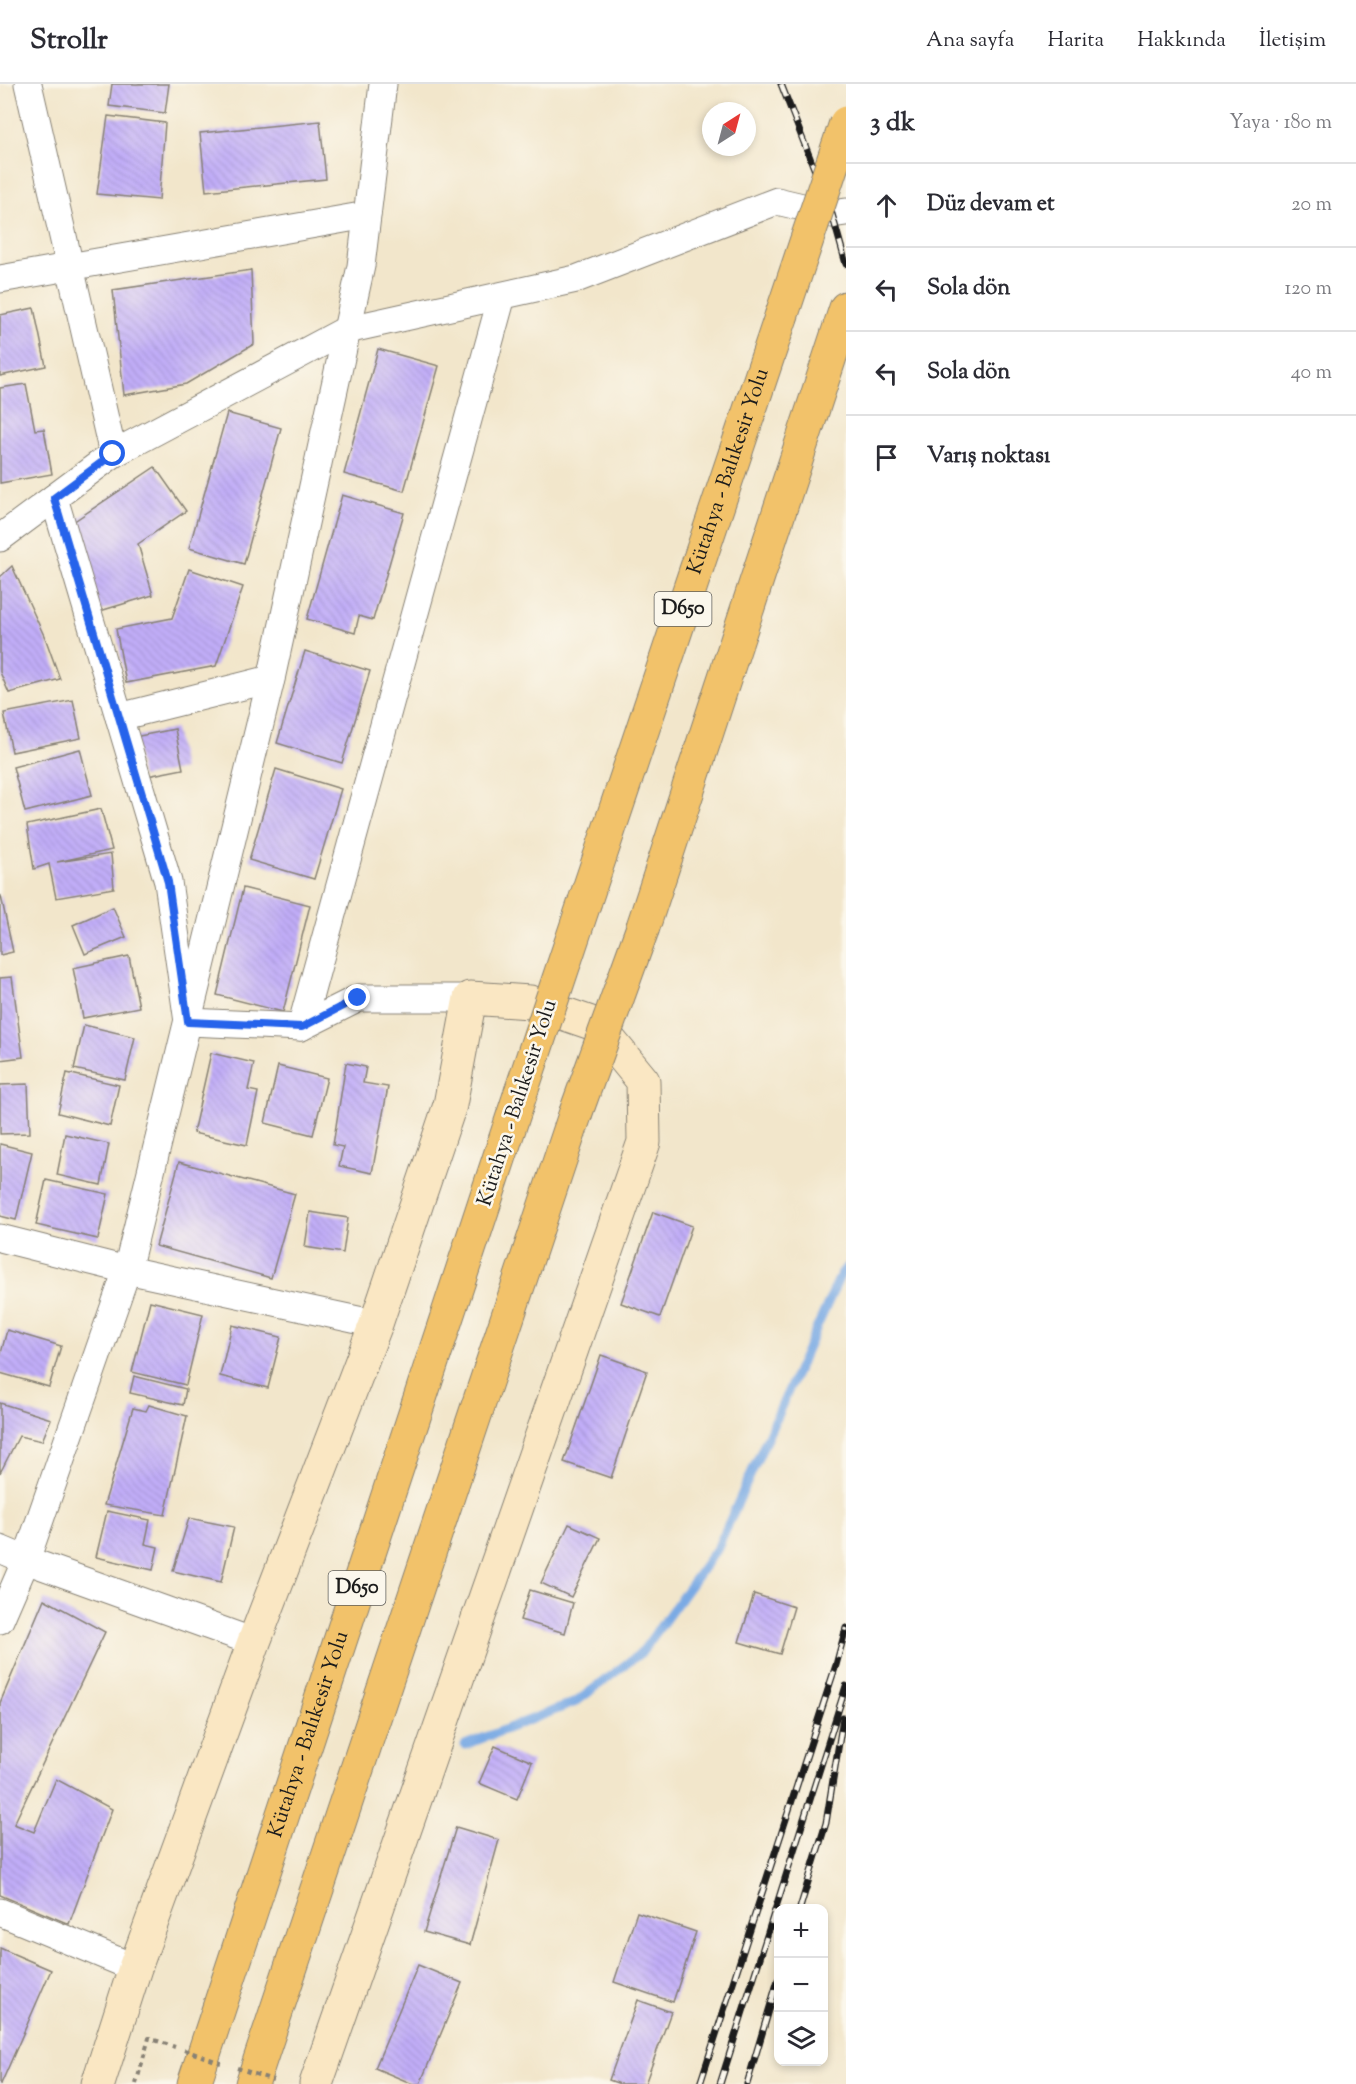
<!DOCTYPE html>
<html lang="tr">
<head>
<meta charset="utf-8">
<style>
	:root { --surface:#fff; --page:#f7f7f7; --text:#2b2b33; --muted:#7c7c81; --line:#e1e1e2 }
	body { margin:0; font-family:"Sorts Mill Goudy",serif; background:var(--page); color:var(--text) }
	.controls { position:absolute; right:18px; bottom:18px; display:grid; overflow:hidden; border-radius:12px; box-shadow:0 3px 9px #0003 }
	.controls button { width:54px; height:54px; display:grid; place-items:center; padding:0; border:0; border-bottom:2px solid var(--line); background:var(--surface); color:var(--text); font:30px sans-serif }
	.compass { position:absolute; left:702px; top:18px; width:54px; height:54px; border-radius:50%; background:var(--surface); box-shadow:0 3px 9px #0003; rotate:36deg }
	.stop { position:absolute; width:18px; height:18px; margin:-14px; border:4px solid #2563eb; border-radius:50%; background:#fff }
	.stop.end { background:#2563eb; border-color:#fff; box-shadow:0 2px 6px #0008 }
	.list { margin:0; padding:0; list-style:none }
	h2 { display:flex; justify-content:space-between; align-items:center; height:78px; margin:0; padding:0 24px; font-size:26px }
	h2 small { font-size:20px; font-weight:400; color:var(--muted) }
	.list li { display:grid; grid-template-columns:39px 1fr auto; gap:18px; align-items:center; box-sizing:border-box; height:84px; padding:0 24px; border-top:2px solid var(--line) }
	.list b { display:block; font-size:22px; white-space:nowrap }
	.list em { font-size:20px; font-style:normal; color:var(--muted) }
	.icon { flex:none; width:33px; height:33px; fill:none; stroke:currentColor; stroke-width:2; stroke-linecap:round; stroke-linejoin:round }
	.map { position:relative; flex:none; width:846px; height:2000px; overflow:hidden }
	header { display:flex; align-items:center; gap:36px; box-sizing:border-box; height:84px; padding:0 30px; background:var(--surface); border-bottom:2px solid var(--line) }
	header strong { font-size:28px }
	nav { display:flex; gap:33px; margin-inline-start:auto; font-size:21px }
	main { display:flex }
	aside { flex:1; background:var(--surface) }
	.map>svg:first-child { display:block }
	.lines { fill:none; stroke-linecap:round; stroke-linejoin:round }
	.stream { stroke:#7aaae4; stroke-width:9 }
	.building { fill:url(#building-back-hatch) }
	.minor-casing { stroke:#878174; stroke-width:29 }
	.secondary-casing { stroke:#878174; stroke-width:35 }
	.trunk-casing { stroke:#878174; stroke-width:35 }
	.path { stroke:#878174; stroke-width:4; stroke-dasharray:4.5 4.5; stroke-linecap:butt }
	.minor { stroke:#fff; stroke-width:27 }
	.secondary { stroke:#fae7c3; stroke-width:33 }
	.trunk { stroke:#f2c26a; stroke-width:33 }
	.rail-casing { stroke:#1c1c1c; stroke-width:7 }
	.rail { stroke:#fbf7ec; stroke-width:4.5; stroke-dasharray:14; stroke-linecap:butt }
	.trunk-bridge-casing { stroke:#878174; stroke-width:35; stroke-linecap:butt }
	.path-bridge { stroke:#878174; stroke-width:4; stroke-dasharray:4.5 4.5; stroke-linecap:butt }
	.trunk-bridge { stroke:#f2c26a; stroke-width:33 }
	.route { stroke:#2563eb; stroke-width:8 }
	.labels { text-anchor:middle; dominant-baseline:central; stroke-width:5; stroke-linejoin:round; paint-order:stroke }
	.shield { fill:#fbf7ec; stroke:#5f5e5a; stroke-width:1.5 }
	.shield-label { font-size:20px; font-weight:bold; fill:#1c1c1c }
	.street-label { font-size:21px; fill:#1c1c1c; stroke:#fbf7ec }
</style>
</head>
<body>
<header>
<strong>Strollr</strong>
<nav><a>Ana sayfa</a><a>Harita</a><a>Hakkında</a><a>İletişim</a></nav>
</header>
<main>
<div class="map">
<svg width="846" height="2000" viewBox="0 0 846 2000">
	<defs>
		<pattern id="building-back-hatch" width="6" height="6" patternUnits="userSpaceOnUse" patternTransform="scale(1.5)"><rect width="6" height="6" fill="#c1adf8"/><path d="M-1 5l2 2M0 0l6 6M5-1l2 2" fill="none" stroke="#a594d4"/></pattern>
	</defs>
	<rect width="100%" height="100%" fill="#fbf7ec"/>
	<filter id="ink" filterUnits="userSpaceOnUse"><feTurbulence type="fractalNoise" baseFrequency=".0167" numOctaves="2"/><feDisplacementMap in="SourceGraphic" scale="12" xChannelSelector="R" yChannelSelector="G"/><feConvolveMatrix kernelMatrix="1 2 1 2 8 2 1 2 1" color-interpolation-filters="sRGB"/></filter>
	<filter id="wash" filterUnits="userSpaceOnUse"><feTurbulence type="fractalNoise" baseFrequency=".008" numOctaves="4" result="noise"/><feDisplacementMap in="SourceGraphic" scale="24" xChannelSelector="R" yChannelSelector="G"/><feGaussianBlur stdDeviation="1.35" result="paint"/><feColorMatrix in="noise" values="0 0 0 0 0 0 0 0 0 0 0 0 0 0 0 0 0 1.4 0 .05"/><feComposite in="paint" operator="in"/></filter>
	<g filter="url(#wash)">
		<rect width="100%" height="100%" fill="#f2e6cb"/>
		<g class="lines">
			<path class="stream" d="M465,1661L576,1618L642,1568L718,1463L841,1190L846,1184"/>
		</g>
		<g id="blocks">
			<g class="building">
				<path d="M112,0H169L165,29L109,22Z"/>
				<path d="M108,32L165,39L159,116L97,110Z"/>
				<path d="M320,37L326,95L206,107L200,49Z"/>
				<path d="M251,186L254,260L186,300L124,311L113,206Z"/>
				<path d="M34,224L46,282L0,292V231Z"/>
				<path d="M378,265L439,282L404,407L344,390Z"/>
				<path d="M26,300L35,346L44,345L52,390L0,399V304Z"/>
				<path d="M227,329L281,344L244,480L189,464Z"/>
				<path d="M155,383L186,427L138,460L153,511L100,527L73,438Z"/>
				<path d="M342,411L404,429L373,536L359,532L355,549L307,535Z"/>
				<path d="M12,482L46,556L60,595L9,609L0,588V493Z"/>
				<path d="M189,485L243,503L216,582L126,599L116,545L172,534Z"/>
				<path d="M305,567L370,587L342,679L277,659Z"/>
				<path d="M73,616L81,654L12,668L4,629Z"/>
				<path d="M175,645L183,685L142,693L134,653Z"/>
				<path d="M80,665L92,711L25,728L13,683Z"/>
				<path d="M276,685L341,705L314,795L249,776Z"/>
				<path d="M101,725L112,766L57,778L111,770L114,804L56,814L49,780L34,785L27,741Z"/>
				<path d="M243,804L310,821L283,928L217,911Z"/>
				<path d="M1,812L13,868L0,871V813Z"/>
				<path d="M113,823L126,853L85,870L73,841Z"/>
				<path d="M129,872L139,923L83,934L73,884Z"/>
				<path d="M12,893L23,973L0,976V894Z"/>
				<path d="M84,941L135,953L125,996L74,985Z"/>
				<path d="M211,969L254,979L248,1006L258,1008L247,1061L193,1049Z"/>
				<path d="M346,979L366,983L363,999L388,1003L372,1089L339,1082L343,1063L333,1061Z"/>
				<path d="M278,982L327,994L313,1051L265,1039Z"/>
				<path d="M67,989L119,1001L110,1042L58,1029Z"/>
				<path d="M28,1000L30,1049L0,1050V1001Z"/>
				<path d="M65,1050L109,1060L101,1101L57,1091Z"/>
				<path d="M0,1060L32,1068L16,1136L0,1132Z"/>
				<path d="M179,1078L295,1110L271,1194L156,1162Z"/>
				<path d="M46,1096L108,1110L98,1155L36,1141Z"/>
				<path d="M310,1128L348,1134L343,1169L305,1163Z"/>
				<path d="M653,1128L692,1142L660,1233L621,1219Z"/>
				<path d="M150,1217L203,1230L186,1301L132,1288Z"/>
				<path d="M232,1241L281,1253L268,1304L220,1292Z"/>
				<path d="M7,1246L61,1262L49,1303L0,1289V1273Z"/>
				<path d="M601,1271L647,1287L611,1394L564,1378Z"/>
				<path d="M134,1292L186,1305L183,1321L130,1309Z"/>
				<path d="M0,1319L51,1335L42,1357L19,1352L0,1389Z"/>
				<path d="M149,1321L187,1332L165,1431L104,1421L133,1324L146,1327Z"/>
				<path d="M107,1427L150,1436L145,1460L158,1463L153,1486L96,1473Z"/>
				<path d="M189,1434L234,1443L221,1498L173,1487Z"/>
				<path d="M569,1440L600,1454L571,1513L541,1499Z"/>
				<path d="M530,1506L573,1519L565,1549L520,1536Z"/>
				<path d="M754,1510L794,1523L780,1570L739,1558Z"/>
				<path d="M44,1515L105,1548L14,1740L34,1748L56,1695L112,1725L69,1840L0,1811V1619Z"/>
				<path d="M495,1662L532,1678L517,1715L479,1699Z"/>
				<path d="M456,1743L499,1756L470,1861L424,1848Z"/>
				<path d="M637,1828L696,1848L673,1918L614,1898Z"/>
				<path d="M0,1864L51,1886L1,2000H0Z"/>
				<path d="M418,1881L462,1899L420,2000H413L375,1984Z"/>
				<path d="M638,1916L671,1928L645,2000H620L609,1996Z"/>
			</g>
		</g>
	</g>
	<g filter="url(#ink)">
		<use href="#blocks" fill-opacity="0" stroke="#878174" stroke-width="1.5"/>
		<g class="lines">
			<defs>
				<g id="minor">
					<path d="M28,0L113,370"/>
					<path d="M0,195L367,131"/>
					<path d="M54,414L168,798L188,938L301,943L359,914H470"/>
					<path d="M0,454L113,370L346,246L576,195L777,117L832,130L846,128"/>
					<path d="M119,633L271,595"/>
					<path d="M301,943L502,212"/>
					<path d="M0,1154L127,1186L376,1240"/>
					<path d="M0,1465L26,1476L254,1558"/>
					<path d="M0,1536L26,1476L127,1186L271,595L361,182L383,0"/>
					<path d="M0,1828L135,1884"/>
				</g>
				<path id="secondary" d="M98,2000L135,1884L254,1558L376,1240L450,1021L470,914L530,918L597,941L643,997L644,1058L316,2000"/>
				<g id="trunk">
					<path id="s1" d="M585,817L781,233"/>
					<path d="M643,843L846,224"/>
					<path id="s2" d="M194,2000L521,1008"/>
					<path d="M252,2000L575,1031"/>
				</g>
			</defs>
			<use href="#minor" class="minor-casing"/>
			<use href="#secondary" class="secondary-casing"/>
			<use href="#trunk" class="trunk-casing"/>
			<path class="path" d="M136,2000L149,1954L175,1963"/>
			<use href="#minor" class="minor"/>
			<use href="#secondary" class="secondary"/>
			<use href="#trunk" class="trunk"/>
			<defs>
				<g id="rail">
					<path d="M781,0L832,130L846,180"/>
					<path d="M800,1824L826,1739L843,1634"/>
					<path d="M700,2000L836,1581L846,1544"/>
					<path d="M720,2000L846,1602"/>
					<path d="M747,2000L778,1896"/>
				</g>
			</defs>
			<use href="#rail" class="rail-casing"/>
			<use href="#rail" class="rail"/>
			<defs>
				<g id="trunk-bridge">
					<path d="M781,233L846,39"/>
					<path d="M521,1008L585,817"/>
					<path d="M575,1031L643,843"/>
				</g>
			</defs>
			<use href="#trunk-bridge" class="trunk-bridge-casing"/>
			<g class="path-bridge">
				<path d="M184,1966L221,1979"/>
				<path d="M237,1984L273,1996"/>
			</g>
			<use href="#trunk-bridge" class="trunk-bridge"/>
		</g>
	</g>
	<g class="lines" filter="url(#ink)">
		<path class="route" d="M113,370L54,414L168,798L188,938L302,943L358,914"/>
	</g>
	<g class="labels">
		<g class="shield">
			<rect x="654.5" y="508" width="57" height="34" rx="4.5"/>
			<rect x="328.5" y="1487" width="57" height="34" rx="4.5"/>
		</g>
		<g class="shield-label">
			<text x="683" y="525">D650</text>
			<text x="357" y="1504">D650</text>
		</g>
		<g class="street-label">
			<text stroke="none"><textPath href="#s1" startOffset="453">Kütahya - Balıkesir Yolu</textPath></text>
			<text transform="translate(518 1019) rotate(-72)">Kütahya - Balıkesir Yolu</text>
			<text stroke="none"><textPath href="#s2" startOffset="368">Kütahya - Balıkesir Yolu</textPath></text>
		</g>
	</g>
</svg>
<div class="controls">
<button>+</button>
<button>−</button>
<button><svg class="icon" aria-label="layers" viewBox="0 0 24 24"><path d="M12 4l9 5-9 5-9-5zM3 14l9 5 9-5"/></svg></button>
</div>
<svg class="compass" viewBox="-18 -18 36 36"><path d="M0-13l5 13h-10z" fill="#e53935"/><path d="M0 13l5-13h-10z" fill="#7c7c81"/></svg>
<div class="stop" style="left:113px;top:370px"></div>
<div class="stop end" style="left:358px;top:914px"></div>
</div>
<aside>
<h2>3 dk<small>Yaya · 180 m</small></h2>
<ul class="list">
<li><svg class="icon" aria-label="ahead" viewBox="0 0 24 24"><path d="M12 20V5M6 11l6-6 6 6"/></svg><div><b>Düz devam et</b></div><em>20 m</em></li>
<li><svg class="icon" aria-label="left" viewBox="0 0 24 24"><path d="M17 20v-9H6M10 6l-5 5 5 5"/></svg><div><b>Sola dön</b></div><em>120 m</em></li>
<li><svg class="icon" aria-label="left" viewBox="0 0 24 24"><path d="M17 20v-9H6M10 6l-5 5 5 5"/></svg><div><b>Sola dön</b></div><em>40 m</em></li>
<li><svg class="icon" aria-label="arrive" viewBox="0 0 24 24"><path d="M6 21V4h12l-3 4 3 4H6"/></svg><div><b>Varış noktası</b></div></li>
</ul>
</aside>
</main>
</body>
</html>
